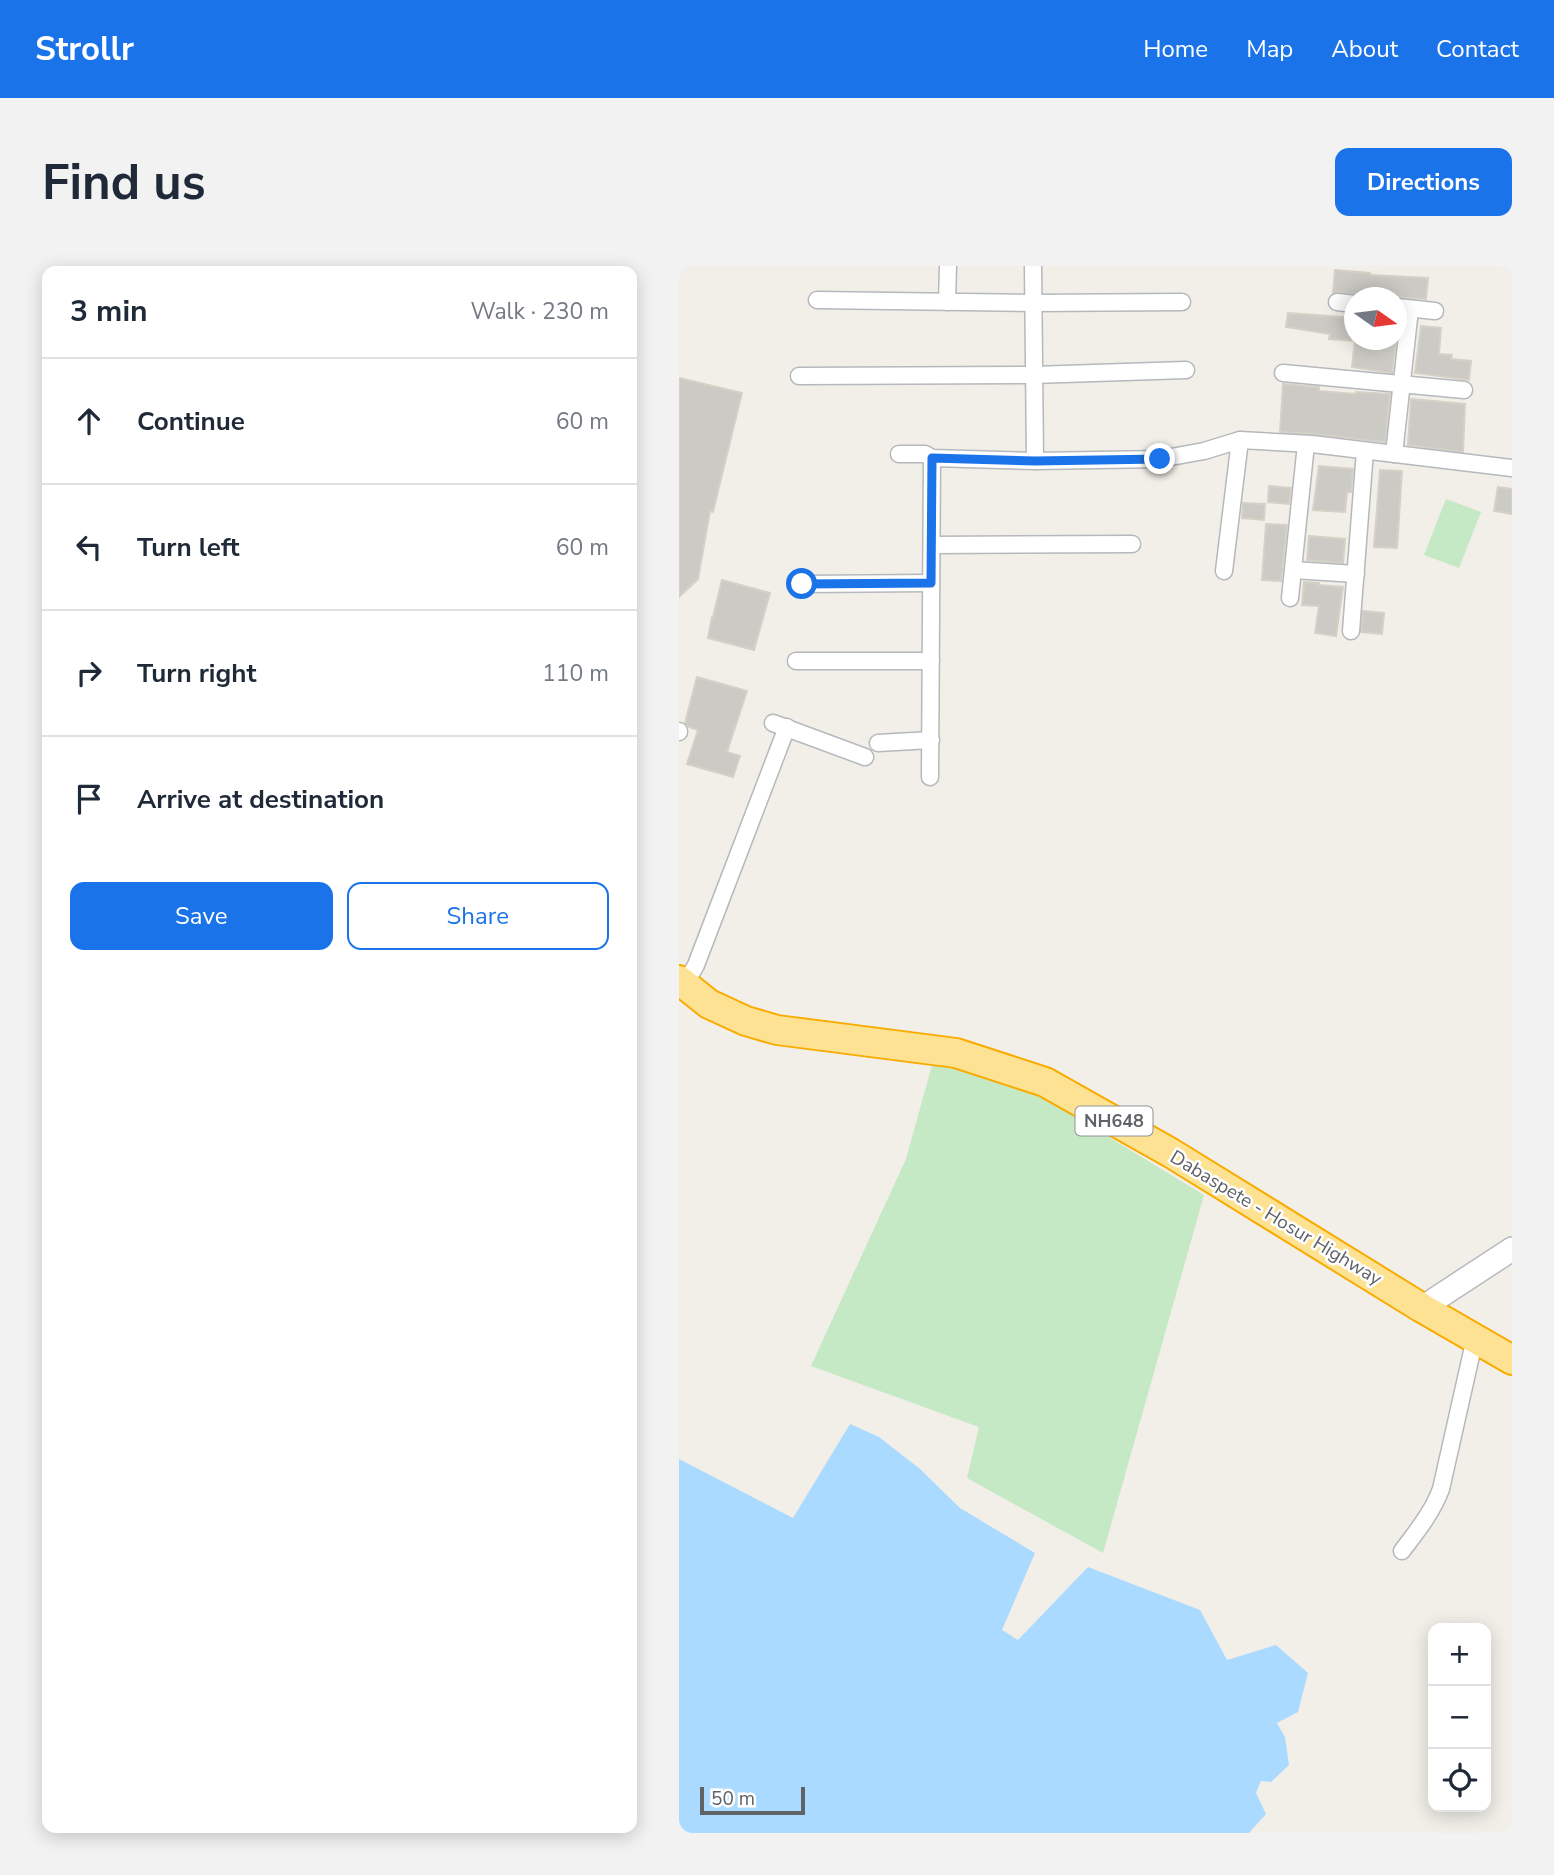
<!DOCTYPE html>
<html lang="en">
<head>
<meta charset="utf-8">
<style>
	:root { --surface:#fff; --page:#f2f2f3; --text:#1f2937; --muted:#747a83; --line:#e0e1e3; --accent:#1a73e8 }
	body { margin:0; font-family:"Nunito Sans",sans-serif; background:var(--page); color:var(--text) }
	.controls { position:absolute; right:21px; bottom:21px; display:grid; overflow:hidden; border-radius:14px; box-shadow:0 4px 18px #0003 }
	.controls button { width:63px; height:63px; display:grid; place-items:center; padding:0; border:0; border-bottom:2px solid var(--line); background:var(--surface); color:var(--text); font:35px sans-serif }
	.compass { position:absolute; left:665px; top:21px; width:63px; height:63px; border-radius:50%; background:var(--surface); box-shadow:0 4px 18px #0003; rotate:104deg }
	.scale { position:absolute; left:21px; bottom:18px; width:105px; box-sizing:border-box; padding-left:7px; border:4px solid #5f6368; border-top:0; font-size:19px; line-height:24px; white-space:nowrap; color:#5f6368; -webkit-text-stroke:5px #fff; paint-order:stroke }
	.stop { position:absolute; width:21px; height:21px; margin:-16px; border:5px solid #1a73e8; border-radius:50%; background:#fff }
	.stop.end { background:#1a73e8; border-color:#fff; box-shadow:0 2px 7px #0008 }
	.list { margin:0; padding:0; list-style:none }
	h2 { display:flex; justify-content:space-between; align-items:center; height:91px; margin:0; padding:0 28px; font-size:30px }
	h2 small { font-size:23px; font-weight:400; color:var(--muted) }
	.list li { display:grid; grid-template-columns:46px 1fr auto; gap:21px; align-items:center; box-sizing:border-box; height:126px; padding:0 28px; border-top:2px solid var(--line) }
	.list b { display:block; font-size:26px; white-space:nowrap }
	.list em { font-size:23px; font-style:normal; color:var(--muted) }
	.actions { display:flex; gap:14px; padding:21px 28px }
	.actions a { flex:1; padding:16px 0; border:2px solid var(--accent); border-radius:14px; text-align:center; font-size:24px; color:var(--accent) }
	.actions .main { background:var(--accent); color:#fff }
	.icon { flex:none; width:38px; height:38px; fill:none; stroke:currentColor; stroke-width:2; stroke-linecap:round; stroke-linejoin:round }
	.map { position:relative; flex:none; width:833px; height:1567px; overflow:hidden; border-radius:14px }
	header { display:flex; align-items:center; gap:42px; box-sizing:border-box; height:98px; padding:0 35px; background:var(--accent); color:#fff }
	header strong { font-size:33px }
	nav { display:flex; gap:38px; margin-inline-start:auto; font-size:24px }
	.intro { display:flex; align-items:center; justify-content:space-between; box-sizing:border-box; height:168px; padding:0 42px }
	h1 { margin:0; font-size:49px }
	.button { padding:18px 32px; border-radius:14px; background:var(--accent); color:#fff; font-size:24px; font-weight:700 }
	main { display:flex; gap:42px; padding:0 42px }
	aside { flex:1; background:var(--surface); border-radius:14px; box-shadow:0 4px 18px #0003 }
	.map>svg:first-child { display:block }
	.green { fill:#c5e8c5 }
	.water { fill:#aadaff }
	.building { fill:#cccac5; stroke:#d6d1c6; stroke-width:2 }
	.lines { fill:none; stroke-linecap:round; stroke-linejoin:round }
	.street-casing { stroke:#b5b8bc; stroke-width:19 }
	.secondary-casing { stroke:#b6babf; stroke-width:26 }
	.highway-casing { stroke:#f9ab00; stroke-width:32 }
	.street { stroke:#fff; stroke-width:16 }
	.secondary { stroke:#fff; stroke-width:23 }
	.highway { stroke:#fde293; stroke-width:28 }
	.route { stroke:#1a73e8; stroke-width:9 }
	.labels { text-anchor:middle; dominant-baseline:central; stroke-width:5; stroke-linejoin:round; paint-order:stroke }
	.shield { fill:#fff; stroke:#8f9295; stroke-width:2 }
	.shield-label { font-size:18px; font-weight:bold; fill:#5f6368 }
	.street-label { font-size:19px; fill:#5f6368; stroke:#fff }
</style>
</head>
<body>
<header>
<strong>Strollr</strong>
<nav><a>Home</a><a>Map</a><a>About</a><a>Contact</a></nav>
</header>
<div class="intro"><h1>Find us</h1><a class="button">Directions</a></div>
<main>
<aside>
<h2>3 min<small>Walk · 230 m</small></h2>
<ul class="list">
<li><svg class="icon" aria-label="ahead" viewBox="0 0 24 24"><path d="M12 20V5M6 11l6-6 6 6"/></svg><div><b>Continue</b></div><em>60 m</em></li>
<li><svg class="icon" aria-label="left" viewBox="0 0 24 24"><path d="M17 20v-9H6M10 6l-5 5 5 5"/></svg><div><b>Turn left</b></div><em>60 m</em></li>
<li><svg class="icon" aria-label="right" viewBox="0 0 24 24"><path d="M7 20v-9h11M14 6l5 5-5 5"/></svg><div><b>Turn right</b></div><em>110 m</em></li>
<li><svg class="icon" aria-label="arrive" viewBox="0 0 24 24"><path d="M6 21V4h12l-3 4 3 4H6"/></svg><div><b>Arrive at destination</b></div></li>
</ul>
<div class="actions"><a class="main">Save</a><a>Share</a></div>
</aside>
<div class="map">
<svg width="833" height="1567" viewBox="0 0 833 1567">
	<rect width="100%" height="100%" fill="#f1efe8"/>
	<g class="green">
		<path d="M767,233L802,246L780,302L745,289Z"/>
		<path d="M255,792L364,831L525,929L424,1287L288,1212L300,1161L132,1100L227,893Z"/>
	</g>
	<path class="water" d="M171,1158L200,1171L241,1203L281,1242L356,1287L323,1364L339,1374L409,1301L521,1344L548,1394L597,1379L629,1407L619,1446L598,1457L606,1471L610,1499L592,1516L582,1515L577,1527L587,1548L570,1567H0V1193L114,1252Z"/>
	<g class="building">
		<path d="M656,4L691,7V9L749,12L747,33L719,31L694,32L677,28L654,26Z"/>
		<path d="M609,47L676,52V75L650,73L651,68L607,61Z"/>
		<path d="M742,60L762,62L760,88L773,89L772,93L792,95L790,114L736,107Z"/>
		<path d="M676,74H717L713,107L673,101Z"/>
		<path d="M0,112L63,127L38,229L34,246L31,245L19,313L0,331Z"/>
		<path d="M604,118L640,121V125L677,128V126L711,128L706,176L634,168L601,166Z"/>
		<path d="M732,133L786,138L784,186L729,179Z"/>
		<path d="M640,200L674,203L672,226H668L666,246L634,244Z"/>
		<path d="M701,204L723,205L718,282L695,281Z"/>
		<path d="M590,220L612,222L610,238L589,236Z"/>
		<path d="M819,221L833,223V248L815,245Z"/>
		<path d="M564,237L586,238L585,254L563,252Z"/>
		<path d="M587,258L608,259L602,315L583,314Z"/>
		<path d="M630,270L666,273L664,297L628,294Z"/>
		<path d="M43,314L91,327L75,384L29,372L33,351H34Z"/>
		<path d="M625,316L640,317V319L664,321L657,370L636,367L640,340L623,339Z"/>
		<path d="M684,345L705,347L703,368L682,366Z"/>
		<path d="M18,411L68,425L48,486L61,490L54,511L8,498L19,464L10,461L6,457Z"/>
	</g>
	<g class="lines">
		<defs>
			<g id="street">
				<path d="M354,0L356,195"/>
				<path d="M138,34L354,37L503,36"/>
				<path d="M268,36L269,0"/>
				<path d="M658,36L676,38"/>
				<path d="M718,41L756,45"/>
				<path d="M604,107L785,124"/>
				<path d="M120,110L354,109L507,104"/>
				<path d="M220,188H246L253,192L356,195L481,193L525,185L561,174L633,178L833,202"/>
				<path d="M715,188L731,43"/>
				<path d="M253,279L453,278"/>
				<path d="M614,304L677,308"/>
				<path d="M545,305L561,174"/>
				<path d="M123,318L252,317"/>
				<path d="M611,332L627,178"/>
				<path d="M672,365L686,185"/>
				<path d="M117,395H252"/>
				<path d="M94,457L186,491"/>
				<path d="M0,465V466"/>
				<path d="M199,477L252,474"/>
				<path d="M251,511L253,192"/>
				<path d="M6,718L17,699L108,461"/>
				<path d="M723,1285C738,1265 753,1247 762,1223L796,1072"/>
			</g>
			<path id="secondary" d="M743,1042L833,983"/>
			<path id="highway" d="M0,714L30,738L67,755L98,764L277,787L366,816L492,887L743,1042L833,1094"/>
		</defs>
		<use href="#street" class="street-casing"/>
		<use href="#secondary" class="secondary-casing"/>
		<use href="#highway" class="highway-casing"/>
		<use href="#street" class="street"/>
		<use href="#secondary" class="secondary"/>
		<use href="#highway" class="highway"/>
	</g>
	<g class="lines">
		<path class="route" d="M123,318L252,317L253,192L356,195L481,193"/>
	</g>
	<g class="labels">
		<rect class="shield" x="396.5" y="840.5" width="77" height="29" rx="5"/>
		<g class="shield-label">
			<text x="435" y="855">NH648</text>
		</g>
		<g class="street-label">
			<text transform="translate(597 952) rotate(31)">Dabaspete - Hosur Highway</text>
		</g>
	</g>
</svg>
<div class="controls">
<button>+</button>
<button>−</button>
<button><svg class="icon" aria-label="locate" viewBox="0 0 24 24"><circle cx="12" cy="12" r="6"/><path d="M12 2v4M12 18v4M2 12h4M18 12h4"/></svg></button>
</div>
<svg class="compass" viewBox="-18 -18 36 36"><path d="M0-13l5 13h-10z" fill="#e53935"/><path d="M0 13l5-13h-10z" fill="#747a83"/></svg>
<div class="scale">50 m</div>
<div class="stop" style="left:123px;top:318px"></div>
<div class="stop end" style="left:481px;top:193px"></div>
</div>
</main>
</body>
</html>
